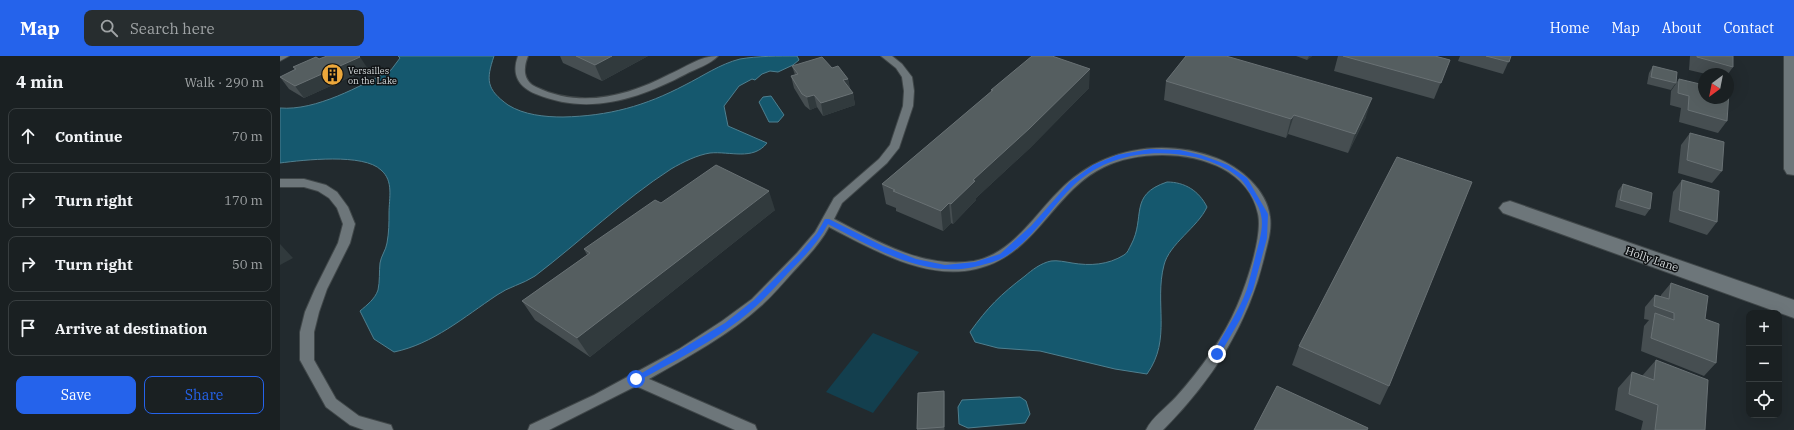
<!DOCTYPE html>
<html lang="en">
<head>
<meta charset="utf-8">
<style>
	:root { --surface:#1a2022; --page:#272d2f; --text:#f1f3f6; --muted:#9fa3a5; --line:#383e40; --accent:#2563eb }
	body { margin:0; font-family:"IBM Plex Serif",serif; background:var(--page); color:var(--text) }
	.controls { position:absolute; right:12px; bottom:12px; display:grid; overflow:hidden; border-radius:8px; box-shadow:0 4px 16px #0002 }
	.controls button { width:36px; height:36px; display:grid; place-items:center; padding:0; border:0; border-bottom:1px solid var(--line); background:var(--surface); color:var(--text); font:20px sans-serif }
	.compass { position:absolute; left:1418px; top:12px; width:36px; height:36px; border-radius:50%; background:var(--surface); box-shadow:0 4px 16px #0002; rotate:212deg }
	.stop { position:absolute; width:12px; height:12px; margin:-9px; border:3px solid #2563eb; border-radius:50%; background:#fff }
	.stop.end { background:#2563eb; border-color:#fff; box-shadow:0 1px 4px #0008 }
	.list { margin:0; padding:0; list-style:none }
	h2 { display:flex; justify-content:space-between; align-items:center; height:52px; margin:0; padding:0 16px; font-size:17px }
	h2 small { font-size:13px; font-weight:400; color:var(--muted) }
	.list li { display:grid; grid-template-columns:26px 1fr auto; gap:12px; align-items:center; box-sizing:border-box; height:56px; margin:0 8px 8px; padding:0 8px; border:1px solid var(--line); border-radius:8px }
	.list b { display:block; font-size:15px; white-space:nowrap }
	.list em { font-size:13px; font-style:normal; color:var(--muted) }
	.actions { display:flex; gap:8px; padding:12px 16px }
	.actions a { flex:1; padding:9px 0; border:1px solid var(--accent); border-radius:8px; text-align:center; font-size:14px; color:var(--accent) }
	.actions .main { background:var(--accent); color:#fff }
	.icon { flex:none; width:22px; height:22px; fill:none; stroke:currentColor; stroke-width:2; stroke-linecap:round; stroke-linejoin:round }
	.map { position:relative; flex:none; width:1514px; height:374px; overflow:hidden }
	header { display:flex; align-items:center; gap:24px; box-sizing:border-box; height:56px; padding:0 20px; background:var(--accent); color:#fff }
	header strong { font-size:19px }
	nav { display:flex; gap:22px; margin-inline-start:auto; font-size:14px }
	.search { width:280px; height:36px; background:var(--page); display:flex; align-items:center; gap:10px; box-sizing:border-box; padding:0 14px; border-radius:8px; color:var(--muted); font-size:15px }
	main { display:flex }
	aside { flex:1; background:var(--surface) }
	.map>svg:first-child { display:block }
	.green { fill:#133f4e }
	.water { fill:#15586e; stroke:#4f7f8f }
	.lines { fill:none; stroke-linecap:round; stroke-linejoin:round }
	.service-casing { stroke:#404749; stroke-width:2 }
	.minor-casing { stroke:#404749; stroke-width:2 }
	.service { fill:#6d767a; fill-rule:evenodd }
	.minor { fill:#6d767a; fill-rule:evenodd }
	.wall { fill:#464e51 }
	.shaded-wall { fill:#313a3d }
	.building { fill:#555e60; stroke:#697174 }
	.route { fill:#2563eb }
	.labels { text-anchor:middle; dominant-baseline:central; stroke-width:3; stroke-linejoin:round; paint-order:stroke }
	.far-poi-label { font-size:9px; fill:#d5dadc; stroke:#0f1214; text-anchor:start }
	.street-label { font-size:11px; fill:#d5dadc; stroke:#0f1214 }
</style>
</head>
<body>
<header>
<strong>Map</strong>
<div class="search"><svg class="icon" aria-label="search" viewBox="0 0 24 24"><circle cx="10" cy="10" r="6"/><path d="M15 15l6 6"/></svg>Search here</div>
<nav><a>Home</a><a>Map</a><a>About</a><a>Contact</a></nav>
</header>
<main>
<aside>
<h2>4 min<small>Walk · 290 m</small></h2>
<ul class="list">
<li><svg class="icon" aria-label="ahead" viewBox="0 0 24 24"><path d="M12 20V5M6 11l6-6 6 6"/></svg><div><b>Continue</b></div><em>70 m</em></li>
<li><svg class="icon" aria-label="right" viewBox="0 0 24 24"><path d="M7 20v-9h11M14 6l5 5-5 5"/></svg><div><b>Turn right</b></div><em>170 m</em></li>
<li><svg class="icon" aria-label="right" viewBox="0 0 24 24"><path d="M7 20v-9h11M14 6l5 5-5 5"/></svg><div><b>Turn right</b></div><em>50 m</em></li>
<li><svg class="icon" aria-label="arrive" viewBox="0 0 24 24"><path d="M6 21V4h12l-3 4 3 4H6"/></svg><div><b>Arrive at destination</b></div></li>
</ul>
<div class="actions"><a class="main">Save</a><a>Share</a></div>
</aside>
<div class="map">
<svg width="1514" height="374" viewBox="0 0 1514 374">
	<rect width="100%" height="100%" fill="#222a2e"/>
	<path class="green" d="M593,277L639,296L593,357L546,336Z"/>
	<g class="water">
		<path d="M118,0H214C206,24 206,33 228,49C244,59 265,61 283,61C329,60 365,50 405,29C423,20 440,8 460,3C478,0 498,0 517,0L519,4L513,9L498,16L490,15L482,18L475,24L472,23L459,30L444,50L448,70L487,87C473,105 450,95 430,97C417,99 403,106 391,113C343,144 301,185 255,220C243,228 228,231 217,239C184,261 153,288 114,296L94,283L80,255C87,249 95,243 98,234C100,225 99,216 100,207C101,200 106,194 107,187C109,176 109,167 109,157C109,142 114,125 101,114C84,97 23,104 0,107V52C36,55 80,30 111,14L120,2Z"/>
		<path d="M491,40L504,59L498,66H489L479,46L483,41Z"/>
		<path d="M887,126C905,126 919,135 927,151C918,171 889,188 884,209C874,247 892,283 867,318L835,313L760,295L718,292L695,286L690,276C708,251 720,239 745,220C752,214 761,207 771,205C777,204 786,206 792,207C810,210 828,209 844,199C848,197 849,192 851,189C866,161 848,139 887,126Z"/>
		<path d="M740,341L746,345L750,358L745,367L688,372L679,368L678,351L682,344Z"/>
	</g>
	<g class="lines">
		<defs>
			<g id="service">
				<path d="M0,0H9L0,5Z"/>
				<path d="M238,0H248C243,12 243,25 256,31C301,53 348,40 390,18C406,11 420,0 438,0C431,8 415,13 406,18C358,43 309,60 256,38C239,31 231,19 238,0Z"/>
				<path d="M601,0H612L622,8L632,21L634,35L633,50L619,92L607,107L562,147L554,163C597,185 643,213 694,205C731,198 753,161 778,136C818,93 881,81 936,102C960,111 987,134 990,161C992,175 987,189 984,202C968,269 931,326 883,374H866C872,361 887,351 896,341C920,314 943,283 957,250C966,229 983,180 978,158C965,95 871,88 824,111C772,136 757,199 696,213C645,225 592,193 549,171C540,188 526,202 513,216C503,227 493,239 482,249C449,279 408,301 369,323L475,369L477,374H455L356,330L269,374H248L250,369L314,339L399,293L442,265L472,243L517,197L535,176L554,142L599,103L610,89L623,50L624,35L622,21L616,12Z"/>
				<path d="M0,123H24L46,129L57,136L68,151L75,168L70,187L47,233L39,256L34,276V304L56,343L79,360L111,369L113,374H84L70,369L46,351L20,304V276L25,256L35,233L58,187L63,168L57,152L49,142L38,135L24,131H0Z"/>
			</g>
			<g id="minor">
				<path d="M1504,0H1514V119L1507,118L1504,113Z"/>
				<path d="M1230,145L1514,244V262L1223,157L1219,152L1223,147Z"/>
			</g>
		</defs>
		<use href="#service" class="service-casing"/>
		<use href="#minor" class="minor-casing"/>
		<use href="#service" class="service"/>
		<use href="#minor" class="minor"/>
	</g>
	<g class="wall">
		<path d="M280,0H368L322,25L283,7Z"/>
		<path d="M1016,0H1032L1027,4Z"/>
		<path d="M1058,0H1155L1170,4L1154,43L1054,15Z"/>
		<path d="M1180,0H1231L1223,18L1178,5Z"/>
		<path d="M1410,0H1453V11L1448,18H1426L1409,14Z"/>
		<path d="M39,3L88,13L24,42L9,33L0,21L15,14L13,11Z"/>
		<path d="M512,10L552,12L568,23L570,34L573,37L575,49L543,60L537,51L530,54L525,50L514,32L511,20L515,19Z"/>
		<path d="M1373,10L1396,27L1391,34L1367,28L1369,17Z"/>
		<path d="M1399,23L1447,65L1438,77L1399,66L1401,52L1390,49L1391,35Z"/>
		<path d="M886,25L1086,61L1068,97L1008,78L1006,82L884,44Z"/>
		<path d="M809,32L750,92L696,142V144L673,168L671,167L663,175L616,155V152L606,148L602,128L711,36V34Z"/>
		<path d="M1410,77L1442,115L1432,127L1398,117L1401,89Z"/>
		<path d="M1402,124L1437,166L1427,179L1389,166L1393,136Z"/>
		<path d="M1343,128L1370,153L1365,160L1335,151L1338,135Z"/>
		<path d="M381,147L495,154L310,301L255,264L242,245L307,199L304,193Z"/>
		<path d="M1391,227L1425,263L1436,307L1424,320L1361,295L1364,270L1369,264L1364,263L1365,251L1375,239L1381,241V239Z"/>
		<path d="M1019,290L1109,330L1100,349L1012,309Z"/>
		<path d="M1376,304L1425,374H1361L1363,365L1335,354L1338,332L1352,316L1362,320Z"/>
		<path d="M664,335L665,342V374H637L638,337Z"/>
	</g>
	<g class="shaded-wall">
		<path d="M332,0H368L322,25L315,9Z"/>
		<path d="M1029,0H1032L1027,4Z"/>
		<path d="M80,1L88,13L24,42L15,30Z"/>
		<path d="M810,13L809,32L750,92L696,142V144L673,168L671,148L693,124Z"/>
		<path d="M568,23L571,35L563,24Z"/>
		<path d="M573,37L575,49L543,60L541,47Z"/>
		<path d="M534,39L537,51L530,54L527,41Z"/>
		<path d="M1092,42L1086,61L1068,97L1075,78Z"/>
		<path d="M1014,59L1008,78L1006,82L1011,63Z"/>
		<path d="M489,135L495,154L310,301L297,282Z"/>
		<path d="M669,147L671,167L663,175L661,155Z"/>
		<path d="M0,188L13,202L0,209Z"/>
		<path d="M664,335L665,342V374H664Z"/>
	</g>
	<g class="building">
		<path d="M47,0H79L80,1L15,30L0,21L16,13L13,11L36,1L39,3Z"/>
		<path d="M296,0H332L315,9Z"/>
		<path d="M752,0H772L810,13L750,72L693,124L695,125L671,148L669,147L661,155L613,135L615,134L602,128L713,34H711Z"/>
		<path d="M906,0H946L1092,42L1075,78L1014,59L1011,63L886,25Z"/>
		<path d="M1063,0H1155L1170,4L1161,27Z"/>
		<path d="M1206,0H1231L1229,6Z"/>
		<path d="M1417,0H1453V11L1417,1Z"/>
		<path d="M542,1L552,12L558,10L568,23L563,24L573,37L541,47L534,39L527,41L522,38L511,20L518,18L512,10Z"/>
		<path d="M1373,10L1397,16L1396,27L1371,21Z"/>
		<path d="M1399,23L1424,29V42H1448V36H1449L1447,65L1408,54L1409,40L1398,37Z"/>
		<path d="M1410,77L1444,86L1442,115L1407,104Z"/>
		<path d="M1117,101L1192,126L1109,330L1019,290Z"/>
		<path d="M436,109L489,135L297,282L242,245L310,197L304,193L375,144L381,147Z"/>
		<path d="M1402,124L1439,135L1437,166L1399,154Z"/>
		<path d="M1343,128L1372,137L1370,153L1340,144Z"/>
		<path d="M1391,227L1428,240L1425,263L1439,268L1436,307L1371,282L1375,257L1394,264V257L1374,250L1375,239L1389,243Z"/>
		<path d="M1376,304L1428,324L1425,374H1375L1378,349L1349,338L1352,316L1374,324Z"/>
		<path d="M997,330L1088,372L1087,374H974Z"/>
		<path d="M664,335V371L637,373L638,337Z"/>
	</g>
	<path class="route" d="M870,93L900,94L921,99L948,109L967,122L988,158L987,182L973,234L961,262L939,300H934L933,298C944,276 959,256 967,233C970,222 973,210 976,198C979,186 984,171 981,159C980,150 970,138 966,130C957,115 932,105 915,101C873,92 827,98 794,129C771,151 753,183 726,200C718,205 706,208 698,210C646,224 592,191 548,168C538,187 523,202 508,217C490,237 472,256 450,271C421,292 389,308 358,325H353L352,323L445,267L474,244L519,198L537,177L545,163H549L603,190L636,203L665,209L695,206L720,198L751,170L790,126L813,109L837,99Z"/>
	<defs>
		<symbol id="building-disc" viewBox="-11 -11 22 22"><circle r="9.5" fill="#eda83b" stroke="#0f1214"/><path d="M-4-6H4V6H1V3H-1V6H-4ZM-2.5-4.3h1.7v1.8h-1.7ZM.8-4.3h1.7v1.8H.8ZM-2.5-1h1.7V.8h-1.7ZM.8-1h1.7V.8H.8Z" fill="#111"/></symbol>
	</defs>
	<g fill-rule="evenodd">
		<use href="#building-disc" x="40" y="6" width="25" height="25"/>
	</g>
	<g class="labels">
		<g class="far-poi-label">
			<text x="68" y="14">Versailles<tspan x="68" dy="10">on the Lake</tspan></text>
		</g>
		<g class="street-label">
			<text transform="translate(1372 203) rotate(19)">Holly Lane</text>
		</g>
	</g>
</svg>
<div class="controls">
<button>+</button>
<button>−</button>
<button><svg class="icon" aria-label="locate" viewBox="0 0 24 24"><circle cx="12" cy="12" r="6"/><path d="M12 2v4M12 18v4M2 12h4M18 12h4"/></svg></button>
</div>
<svg class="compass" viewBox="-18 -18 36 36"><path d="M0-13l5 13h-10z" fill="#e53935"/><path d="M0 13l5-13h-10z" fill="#9fa3a5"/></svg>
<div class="stop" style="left:356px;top:323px"></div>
<div class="stop end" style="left:937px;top:298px"></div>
</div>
</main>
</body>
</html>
